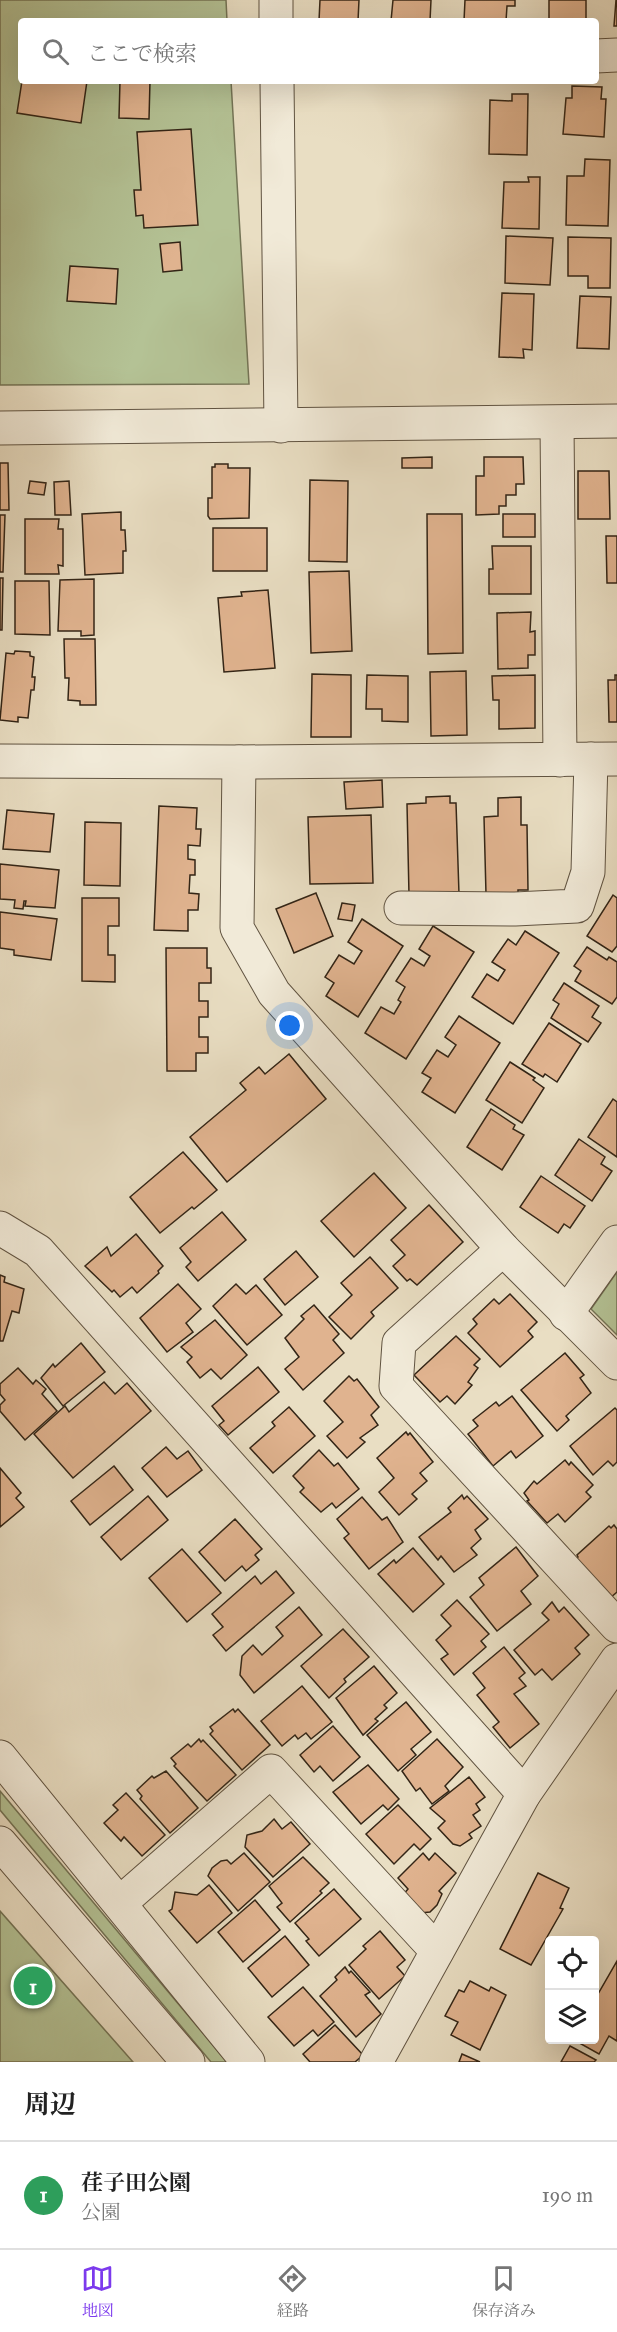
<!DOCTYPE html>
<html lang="ja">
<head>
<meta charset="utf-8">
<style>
	:root { --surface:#fff; --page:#f6f6f6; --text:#222; --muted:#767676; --line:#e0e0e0; --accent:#7c3aed }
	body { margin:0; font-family:"IM FELL Great Primer","Noto Serif JP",serif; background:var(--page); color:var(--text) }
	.controls { position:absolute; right:18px; bottom:18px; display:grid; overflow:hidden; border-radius:6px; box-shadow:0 6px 24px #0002 }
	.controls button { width:54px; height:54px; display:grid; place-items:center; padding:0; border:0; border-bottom:2px solid var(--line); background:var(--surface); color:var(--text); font:30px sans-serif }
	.you { position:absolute; left:290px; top:1026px; width:21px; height:21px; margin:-15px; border:4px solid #fff; border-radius:50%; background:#1a73e8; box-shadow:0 0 0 9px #1a73e833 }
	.badge { display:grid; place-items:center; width:39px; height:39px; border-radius:50%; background:var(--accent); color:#fff; font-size:20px; font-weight:700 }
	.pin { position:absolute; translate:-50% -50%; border:3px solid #fff; box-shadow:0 2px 6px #0006 }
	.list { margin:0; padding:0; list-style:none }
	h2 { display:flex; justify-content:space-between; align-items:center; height:78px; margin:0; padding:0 24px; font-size:26px }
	h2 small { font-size:20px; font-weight:400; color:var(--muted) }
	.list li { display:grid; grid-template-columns:39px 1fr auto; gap:18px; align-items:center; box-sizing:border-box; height:108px; padding:0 24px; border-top:2px solid var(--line) }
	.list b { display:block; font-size:22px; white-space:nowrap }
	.list p { margin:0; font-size:20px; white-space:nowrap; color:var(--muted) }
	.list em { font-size:20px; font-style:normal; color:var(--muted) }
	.icon { flex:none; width:33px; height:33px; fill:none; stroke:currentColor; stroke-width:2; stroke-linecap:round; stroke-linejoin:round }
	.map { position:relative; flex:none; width:617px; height:2062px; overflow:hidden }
	.search { position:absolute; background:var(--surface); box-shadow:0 6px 24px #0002; left:18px; right:18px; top:18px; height:66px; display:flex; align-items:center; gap:15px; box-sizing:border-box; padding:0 21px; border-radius:6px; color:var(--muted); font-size:22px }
	.sheet { height:186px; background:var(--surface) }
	nav { display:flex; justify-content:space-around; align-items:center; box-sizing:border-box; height:84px; border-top:2px solid var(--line); background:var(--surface); font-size:16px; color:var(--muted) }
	nav a { display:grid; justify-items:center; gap:3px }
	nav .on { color:var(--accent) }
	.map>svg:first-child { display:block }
	.green { fill:#b4c295; stroke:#747456; stroke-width:1.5 }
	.building { fill:#e0b38f; stroke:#332516; stroke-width:1.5 }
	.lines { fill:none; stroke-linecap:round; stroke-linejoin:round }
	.minor-casing { stroke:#605341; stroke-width:35 }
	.minor { stroke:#f1ead8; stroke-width:33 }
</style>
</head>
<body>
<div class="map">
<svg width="617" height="2062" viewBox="0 0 617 2062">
	<rect width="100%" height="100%" fill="#e9dec3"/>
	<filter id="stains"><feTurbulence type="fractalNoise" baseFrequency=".00333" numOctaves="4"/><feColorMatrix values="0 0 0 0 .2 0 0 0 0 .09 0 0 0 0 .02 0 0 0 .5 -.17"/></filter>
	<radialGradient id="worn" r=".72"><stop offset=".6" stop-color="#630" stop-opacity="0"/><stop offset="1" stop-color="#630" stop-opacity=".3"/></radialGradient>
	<g class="green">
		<path d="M0,0H226L227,21H21V81H231L249,384L0,385Z"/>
		<path d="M617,1272V1335L591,1309Z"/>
		<path d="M0,1791L227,2062H211L0,1810Z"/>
		<path d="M0,1911L133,2062H0Z"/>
	</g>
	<g class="building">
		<path d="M320,0H359L358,21H319Z"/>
		<path d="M393,0H431L430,21H391Z"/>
		<path d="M465,0H515V6H507L506,21H464Z"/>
		<rect x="549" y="0" width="37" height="21"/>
		<path d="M616,0H617V26H614Z"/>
		<path d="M22,81H87L81,123L17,113Z"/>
		<path d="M120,81H150L149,119L119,118Z"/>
		<path d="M572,86L602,87L601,99H606L604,137L563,134L566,98H572Z"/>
		<path d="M512,94H528L527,155L489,154L490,100L512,101Z"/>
		<path d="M191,129L198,225L144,228L143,215L136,216L134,190H141L137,132Z"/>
		<path d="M585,159L610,160L608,226L566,225L567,176H584Z"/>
		<path d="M528,177H540L539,229L502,228L504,182H529Z"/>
		<path d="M506,236L553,238L550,285L505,283Z"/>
		<path d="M568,237L611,238L610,288H588V276H568Z"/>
		<path d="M180,242L182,270L163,272L160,244Z"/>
		<path d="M70,266L118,269L116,304L67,301Z"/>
		<path d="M502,293L534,294L532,350L523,349L524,358L499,357Z"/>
		<path d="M580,296L611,297L609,349L577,348Z"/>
		<path d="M432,457V468H402V458Z"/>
		<path d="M484,457H523L524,484H516V495H506V506H499V514L476,515V476H484Z"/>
		<path d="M0,463H8L9,510H0Z"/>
		<path d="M215,464H228V468H250L249,518L210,519L208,516V498H212V467H215Z"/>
		<path d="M578,471H609L610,519H578Z"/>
		<path d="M310,480L348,481L347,562L309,561Z"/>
		<path d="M30,481L46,483L44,495L28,493Z"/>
		<path d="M69,481L71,515H55L54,482Z"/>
		<path d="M121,512V530H125L126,551H123V573L85,575L82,514Z"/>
		<path d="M427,514H462L463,653L428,654Z"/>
		<rect x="503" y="514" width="32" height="23"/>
		<path d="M0,515H5L3,572H0Z"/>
		<path d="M25,519H59L58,529H63V566L58,565L59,574H25Z"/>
		<rect x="213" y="528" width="54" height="43"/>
		<path d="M606,536H617V583H607Z"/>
		<path d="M492,546H531V594H489V569H493Z"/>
		<path d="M349,571L352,651L311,653L309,572Z"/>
		<path d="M0,578H3L2,630H0Z"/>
		<path d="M94,579V635L81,636V631H58L60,580Z"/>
		<path d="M15,581H49L50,635L15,634Z"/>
		<path d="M268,590L275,668L224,672L218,598L242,596L241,592Z"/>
		<path d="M531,612L530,632L535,631V655H528V668L498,669L497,613Z"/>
		<path d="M64,639H95L96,705H80V701L68,700L69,678H65Z"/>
		<path d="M15,651L30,652V656L34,657L32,677H35L34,690H31L28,718L18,717V722L0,720L6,653L14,654Z"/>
		<path d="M466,671L467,735L431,736L430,672Z"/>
		<path d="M312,674L351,675V737H311Z"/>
		<path d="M367,675L408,676V722L382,721V709H366Z"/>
		<path d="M535,675V728L499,729V700H493L492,676Z"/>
		<path d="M615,675H617V722H609L608,680H615Z"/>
		<path d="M382,780L383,807L346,809L344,782Z"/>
		<path d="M450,796V803H456L459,894L409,895L407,804L426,803V797Z"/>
		<path d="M521,797V825H527L528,890H518V893L486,894L484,817L498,816V798Z"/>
		<path d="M159,806L197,808L196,829H201L200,846L188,845V859L195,860V875H190L189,893L199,894L198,910H188V931L154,930Z"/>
		<path d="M7,810L54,814L50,852L3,849Z"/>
		<path d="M371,815L373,883L310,884L308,817Z"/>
		<path d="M85,822L121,823L120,886L84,885Z"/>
		<path d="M0,864L59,870L55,908L25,906L26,901H24L23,909L14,908L15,900L0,899Z"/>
		<path d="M316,893L333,936L294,953L276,909Z"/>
		<path d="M613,895L617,898V946L612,952L587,936Z"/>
		<path d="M82,898H119V926H108V955H115V982L82,981Z"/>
		<path d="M342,903L355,905L352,921L338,919Z"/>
		<path d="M0,912L57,919L51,960L14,955V950L0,948Z"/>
		<path d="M362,919L403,946L358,1017L326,996L334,983L325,977L339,955L354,964L362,951L348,942Z"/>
		<path d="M433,926L474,952L406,1059L365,1033L381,1007L394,1014L401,1002L398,1000L405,987L396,981L411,958L424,966L430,956L419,949Z"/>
		<path d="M525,931L559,953L513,1024L472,997L487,974L498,981L505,970L492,962L508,939L516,945Z"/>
		<path d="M587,947L607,960L609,957L617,962V997L612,1004L575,981L581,971L574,966Z"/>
		<path d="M166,948H207V968H211V983H199V1001H208V1017H199V1037H208V1053H196V1071H167Z"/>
		<path d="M564,983L599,1006L592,1017L601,1023L588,1042L551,1018L559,1004L553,1000Z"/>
		<path d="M459,1016L500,1043L455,1113L422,1092L431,1078L422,1073L437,1050L448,1057L456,1045L445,1037Z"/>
		<path d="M549,1023L581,1044L557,1082L545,1074L543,1077L522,1064Z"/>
		<path d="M289,1054L326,1099L227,1182L190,1137L246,1090L240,1083L259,1067L265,1074Z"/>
		<path d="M510,1062L535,1078L533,1080L544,1088L522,1123L486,1100Z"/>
		<path d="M613,1099L617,1102V1157L588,1137Z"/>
		<path d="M491,1109L515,1125L513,1129L524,1135L502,1170L467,1147Z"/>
		<path d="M579,1139L605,1157L601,1164L612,1171L592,1201L555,1175Z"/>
		<path d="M183,1152L217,1190L194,1209L192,1207L160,1233L130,1197Z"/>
		<path d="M374,1173L406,1208L354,1257L321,1221Z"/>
		<path d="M541,1176L585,1206L570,1228L564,1224L558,1233L520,1207Z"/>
		<path d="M429,1205L463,1242L417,1285L410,1279L407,1281L393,1266L405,1255L391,1240Z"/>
		<path d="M222,1212L246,1240L198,1281L186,1267L191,1262L180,1248Z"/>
		<path d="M136,1234L163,1266L158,1271L159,1273L137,1293L132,1287L120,1297L114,1290L112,1292L85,1266L107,1247L111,1256Z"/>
		<path d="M296,1251L318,1277L285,1305L264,1279Z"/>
		<path d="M370,1257L398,1288L371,1312L374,1316L351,1339L329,1317L352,1295L341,1283Z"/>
		<path d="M0,1275L5,1277L4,1282L24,1289L19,1313L12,1311L3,1341H0Z"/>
		<path d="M178,1284L201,1309L186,1323L193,1332L167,1352L140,1318Z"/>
		<path d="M236,1284L246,1294L256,1285L282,1315L247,1345L213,1306Z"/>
		<path d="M510,1294L537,1322L528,1331L533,1337L500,1367L468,1333L477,1324L473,1319L494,1299L499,1304Z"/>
		<path d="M314,1305L339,1334L333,1340L344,1353L303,1390L285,1369L299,1357L285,1338L304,1319L301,1316Z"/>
		<path d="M215,1320L247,1355L221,1379L211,1369L200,1378L187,1362L192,1357L181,1347Z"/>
		<path d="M456,1336L480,1359L474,1365L478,1368L468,1382L472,1385L455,1404L447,1396L440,1402L414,1375Z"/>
		<path d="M81,1343L105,1372L63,1406L41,1378L53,1364L55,1367Z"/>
		<path d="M565,1353L584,1375L580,1378L591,1393L566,1416L569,1420L557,1431L521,1390Z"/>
		<path d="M258,1367L279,1392L228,1435L219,1425L224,1421L212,1406Z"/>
		<path d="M18,1368L33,1384L36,1380L46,1389L42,1394L57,1411L25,1440L0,1411V1405L5,1400L0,1394V1384Z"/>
		<path d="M349,1376L354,1381L357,1379L379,1407L371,1415L378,1425L360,1438L365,1442L347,1458L327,1436L343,1422L324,1401Z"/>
		<path d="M104,1382L115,1394L127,1383L151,1411L73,1478L34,1434L65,1406L69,1412Z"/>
		<path d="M512,1396L543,1436L516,1458L511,1451L493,1466L468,1434L478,1426L473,1420L496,1402L499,1406Z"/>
		<path d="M289,1407L315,1436L273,1473L250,1448L275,1426L272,1422Z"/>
		<path d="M615,1408L617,1410V1462L613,1466L608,1461L593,1475L570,1446Z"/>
		<path d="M406,1432L408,1435L410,1433L433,1462L420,1473L427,1481L412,1494L417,1499L399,1515L379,1492L394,1478L377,1458Z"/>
		<path d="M166,1447L177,1459L188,1451L202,1470L167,1497L142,1468Z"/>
		<path d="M319,1450L334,1466L338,1463L359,1489L336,1508L332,1503L321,1512L300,1492L304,1488L293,1476Z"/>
		<path d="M565,1460L569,1465L571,1462L593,1485L586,1492L591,1497L565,1522L558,1514L547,1523L527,1501L529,1500L524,1493L534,1481L537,1484Z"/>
		<path d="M114,1466L133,1490L90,1525L71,1501Z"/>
		<path d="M0,1468L21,1493L16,1498L24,1507L0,1527Z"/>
		<path d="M462,1495L464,1499L467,1496L488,1519L475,1530L481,1539L471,1548L477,1555L454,1572L441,1556L438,1560L419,1537L451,1512L448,1508Z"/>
		<path d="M148,1496L168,1520L121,1560L101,1537Z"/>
		<path d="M362,1497L382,1520L387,1517L403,1542L369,1569L344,1538L349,1534L337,1519Z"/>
		<path d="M235,1519L262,1549L255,1555L259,1560L246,1571L242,1566L225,1581L199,1552Z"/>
		<path d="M614,1525L617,1529V1592L610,1598L576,1560L578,1557L577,1555L609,1526L611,1528Z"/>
		<path d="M516,1547L538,1576L521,1591L531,1604L497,1631L470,1597L484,1585L479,1578Z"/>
		<path d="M413,1548L444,1584L413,1612L378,1574L394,1560L396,1563Z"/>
		<path d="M182,1549L221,1593L187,1622L149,1578Z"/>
		<path d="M276,1571L294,1593L226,1651L213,1635L223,1627L212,1614L255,1576L261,1584Z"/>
		<path d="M457,1600L489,1634L481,1641L486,1647L454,1675L441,1659L448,1654L436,1640L451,1626L441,1615Z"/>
		<path d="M552,1602L559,1612L564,1607L589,1635L575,1648L580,1654L552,1680L542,1669L535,1675L514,1650L549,1620L542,1613Z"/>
		<path d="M299,1607L322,1635L254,1693L240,1675L242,1656L253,1645L262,1655L283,1636L276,1627Z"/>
		<path d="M343,1629L369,1657L344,1679L346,1682L329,1698L301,1666Z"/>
		<path d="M504,1647L525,1673L519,1678L526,1686L514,1694L539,1724L510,1748L493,1727L499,1722L477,1695L485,1688L473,1673Z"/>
		<path d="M374,1666L397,1693L384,1705L387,1708L375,1719L378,1721L363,1735L336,1698Z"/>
		<path d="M302,1686L332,1722L311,1739L306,1733L298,1739L295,1735L282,1746L261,1721Z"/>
		<path d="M406,1702L431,1732L411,1749L416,1755L398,1771L367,1735Z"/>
		<path d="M233,1709L235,1712L238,1709L270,1745L242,1770L210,1734L213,1731L210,1727Z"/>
		<path d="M333,1726L360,1757L333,1781L320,1766L314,1772L300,1755Z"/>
		<path d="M199,1739L201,1742L203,1740L236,1775L207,1801L174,1766L176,1764L171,1758L188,1744L191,1747Z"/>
		<path d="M437,1739L463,1767L445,1786L449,1791L432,1804L420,1788L416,1791L402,1771Z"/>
		<path d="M368,1765L399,1799L388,1810L383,1805L361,1824L333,1792Z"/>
		<path d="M166,1771L198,1808L170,1833L140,1799L142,1796L137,1790L152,1776L154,1778Z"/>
		<path d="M469,1777L485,1797L476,1804L480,1810L473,1815L481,1826L469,1834L472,1838L460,1846L453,1844L438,1828L445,1821L430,1808Z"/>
		<path d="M126,1793L165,1835L142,1856L124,1837L121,1841L104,1823L118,1810L113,1805Z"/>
		<path d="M398,1805L431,1839L420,1850L414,1844L394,1864L366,1834Z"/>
		<path d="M274,1819L282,1829L291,1822L310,1844L273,1877L245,1847L247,1835L262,1831Z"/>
		<path d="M244,1853L270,1882L238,1911L208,1876L212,1868L221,1861L227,1860L231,1864Z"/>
		<path d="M423,1853L429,1860L435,1853L456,1873L439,1891L442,1894L437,1905L430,1912L420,1913L402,1896L408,1889L398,1878Z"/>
		<path d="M303,1857L329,1883L320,1891L322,1893L290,1922L277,1907L282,1903L269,1886Z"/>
		<path d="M538,1873L569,1888L560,1908L563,1909L531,1965L500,1949Z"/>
		<path d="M209,1885L232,1913L197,1943L169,1911L172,1909L175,1892L197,1895Z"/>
		<path d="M334,1889L361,1919L319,1956L306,1941L309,1939L295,1923Z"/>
		<path d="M255,1900L280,1930L243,1962L218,1932Z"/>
		<path d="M380,1931L405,1960L397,1967L405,1976L379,1999L349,1965L366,1949L363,1946Z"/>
		<path d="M285,1936L309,1965L272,1997L248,1968Z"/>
		<path d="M617,1961V2041L609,2036L599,2054L574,2040H594V2001Z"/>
		<path d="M345,1967L349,1973L351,1971L370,1992L365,1995L381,2014L356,2037L320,1996L337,1980L335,1977Z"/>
		<path d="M470,1981L489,1991L491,1987L506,1995L480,2050L451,2035L458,2022L445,2016L459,1990L464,1992Z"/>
		<path d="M303,1987L334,2022L318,2036L313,2030L294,2046L268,2017Z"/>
		<path d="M335,2025L363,2055L355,2062H310L303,2054Z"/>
		<path d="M570,2046L596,2060L594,2062H561Z"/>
		<path d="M462,2054L480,2062H459Z"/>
	</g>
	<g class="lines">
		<defs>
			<g id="minor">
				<path d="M276,0V21"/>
				<path d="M596,56L617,55"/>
				<path d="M277,81L281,426"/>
				<path d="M557,423L560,760"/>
				<path d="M0,428L617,421"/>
				<path d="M0,761L239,762L617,759"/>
				<path d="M239,762L237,928L274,993L503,1249L617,1363"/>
				<path d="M401,908L515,909L577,906L588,872L591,759"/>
				<path d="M0,1228L38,1251L524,1794"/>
				<path d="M503,1249L399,1343L396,1386L617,1626"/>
				<path d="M566,1314L617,1242"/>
				<path d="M0,1757L248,2062"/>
				<path d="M0,1843L188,2062"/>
				<path d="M120,1903L271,1771L437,1951"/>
				<path d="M376,2062L524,1794L617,1660"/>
			</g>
		</defs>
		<use href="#minor" class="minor-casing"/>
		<use href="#minor" class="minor"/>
	</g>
	<rect width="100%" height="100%" filter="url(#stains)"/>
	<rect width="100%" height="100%" fill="url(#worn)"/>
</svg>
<div class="controls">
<button><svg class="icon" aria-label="locate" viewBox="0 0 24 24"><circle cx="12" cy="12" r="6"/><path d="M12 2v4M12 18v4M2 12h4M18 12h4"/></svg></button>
<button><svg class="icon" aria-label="layers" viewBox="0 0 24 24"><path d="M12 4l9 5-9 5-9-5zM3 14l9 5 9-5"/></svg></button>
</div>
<div class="you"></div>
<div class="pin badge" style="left:33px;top:1986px;background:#2e9e5b">1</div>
<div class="search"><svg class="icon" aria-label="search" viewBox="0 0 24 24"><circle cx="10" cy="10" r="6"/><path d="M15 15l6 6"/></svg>ここで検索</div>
</div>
<section class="sheet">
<h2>周辺<small></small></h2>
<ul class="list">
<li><span class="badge" style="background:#2e9e5b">1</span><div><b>荏子田公園</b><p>公園</p></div><em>190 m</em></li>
</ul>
</section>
<nav>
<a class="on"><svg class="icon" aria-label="map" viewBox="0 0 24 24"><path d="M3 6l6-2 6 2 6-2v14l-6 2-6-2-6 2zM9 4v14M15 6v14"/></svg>地図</a>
<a><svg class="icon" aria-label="directions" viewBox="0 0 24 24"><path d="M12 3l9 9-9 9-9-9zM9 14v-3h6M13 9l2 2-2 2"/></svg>経路</a>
<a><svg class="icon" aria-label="saved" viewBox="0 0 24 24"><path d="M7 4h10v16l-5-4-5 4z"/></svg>保存済み</a>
</nav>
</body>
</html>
